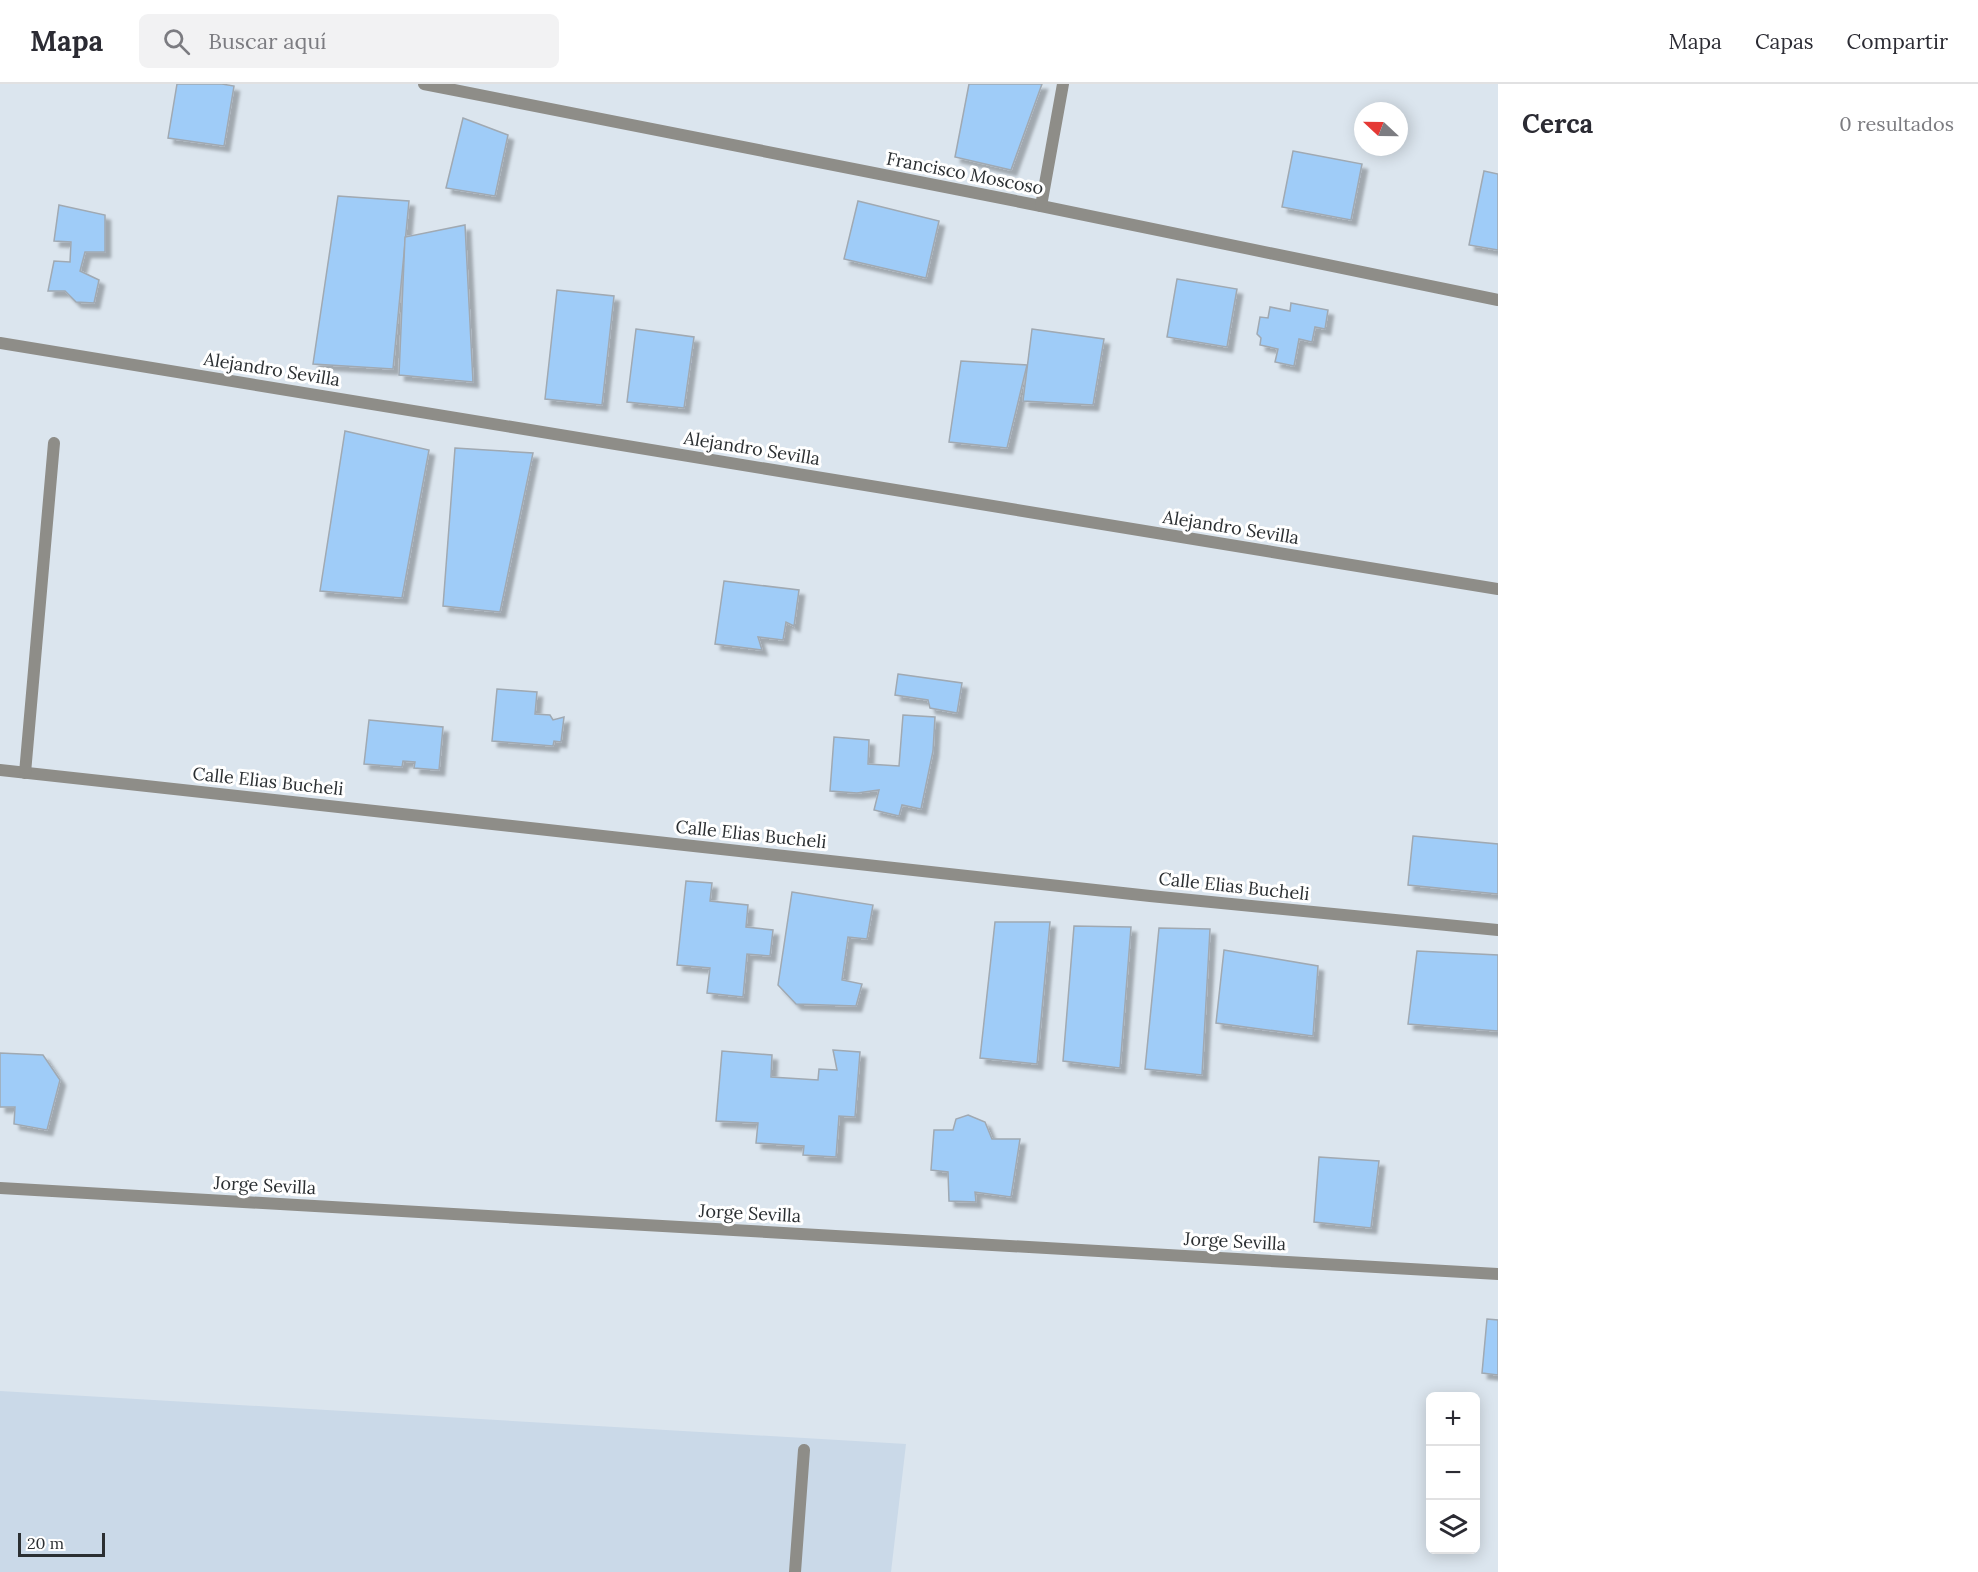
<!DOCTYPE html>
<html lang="es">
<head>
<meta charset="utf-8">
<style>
	:root { --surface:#fff; --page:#f2f2f3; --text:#2b2b33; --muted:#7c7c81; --line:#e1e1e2 }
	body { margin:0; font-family:Lora,serif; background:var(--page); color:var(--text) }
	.controls { position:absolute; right:18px; bottom:18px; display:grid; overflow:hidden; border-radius:9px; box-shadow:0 3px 15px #0003 }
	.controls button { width:54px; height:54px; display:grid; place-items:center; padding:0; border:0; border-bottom:2px solid var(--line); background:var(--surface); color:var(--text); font:30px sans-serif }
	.compass { position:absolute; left:1354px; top:18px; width:54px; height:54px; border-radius:50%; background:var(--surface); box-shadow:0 3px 15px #0003; rotate:292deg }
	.scale { position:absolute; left:18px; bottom:15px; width:87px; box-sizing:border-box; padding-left:6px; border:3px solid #2b2f32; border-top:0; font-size:16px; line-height:21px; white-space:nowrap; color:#2b2f32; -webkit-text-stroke:4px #fff; paint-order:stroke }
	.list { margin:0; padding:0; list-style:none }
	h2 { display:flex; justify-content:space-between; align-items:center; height:78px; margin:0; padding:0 24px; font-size:26px }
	h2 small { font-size:20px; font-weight:400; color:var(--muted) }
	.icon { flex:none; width:33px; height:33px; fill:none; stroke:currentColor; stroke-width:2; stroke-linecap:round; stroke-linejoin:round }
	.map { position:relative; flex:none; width:1498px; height:1488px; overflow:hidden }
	header { display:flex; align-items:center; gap:36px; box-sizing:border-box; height:84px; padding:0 30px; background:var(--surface); border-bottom:2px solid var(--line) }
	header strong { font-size:28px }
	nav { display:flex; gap:33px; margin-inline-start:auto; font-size:21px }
	.search { width:420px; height:54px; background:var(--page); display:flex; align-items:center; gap:15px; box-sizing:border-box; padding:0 21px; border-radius:9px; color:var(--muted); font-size:22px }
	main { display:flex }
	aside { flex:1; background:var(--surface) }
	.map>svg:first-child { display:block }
	.built { fill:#cad9e8 }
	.building { fill:#9fccf8; stroke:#a0a9b2; stroke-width:1.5; filter:url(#shadow) }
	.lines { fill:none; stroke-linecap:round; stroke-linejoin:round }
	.lane { stroke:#8e8d88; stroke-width:12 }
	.street { stroke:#8e8d88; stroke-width:12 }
	.labels { text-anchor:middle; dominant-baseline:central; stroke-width:6; stroke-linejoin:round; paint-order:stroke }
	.street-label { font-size:18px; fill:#2b2f32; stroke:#fff }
</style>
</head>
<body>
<header>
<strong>Mapa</strong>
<div class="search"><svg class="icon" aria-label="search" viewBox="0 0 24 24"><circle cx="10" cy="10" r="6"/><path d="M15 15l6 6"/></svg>Buscar aquí</div>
<nav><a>Mapa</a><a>Capas</a><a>Compartir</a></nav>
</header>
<main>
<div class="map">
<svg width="1498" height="1488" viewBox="0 0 1498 1488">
	<defs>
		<filter id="shadow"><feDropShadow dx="5.5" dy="5.5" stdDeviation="1.5" flood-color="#0004"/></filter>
	</defs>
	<rect width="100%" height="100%" fill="#dbe5ee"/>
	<path class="built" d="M0,1307L906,1360L891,1488H0Z"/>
	<g class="building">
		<path d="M177,0H222L234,2L224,62L168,54Z"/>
		<path d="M969,0H1042L1011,86L955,73Z"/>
		<path d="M463,34L508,51L495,112L446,104Z"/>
		<path d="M1293,67L1362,80L1351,136L1282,123Z"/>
		<path d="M1484,87L1498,90V166L1469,161Z"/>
		<path d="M338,112L409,117L393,285L313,280Z"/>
		<path d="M858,117L939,137L926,194L844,175Z"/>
		<path d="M59,121L105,131V168H85L80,187L99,196L94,219L76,218L65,207H48L54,177L70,178L71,158L54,157Z"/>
		<path d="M465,141L473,298L399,291L405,153Z"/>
		<path d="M1177,195L1237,205L1227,263L1167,253Z"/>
		<path d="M557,206L614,212L602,321L545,315Z"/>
		<path d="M1291,219L1328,226L1325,245L1315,243L1312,258L1299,255L1294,282L1275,278L1278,265L1260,261L1261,254L1257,250L1260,233L1268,234L1270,223L1290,227Z"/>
		<path d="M636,245L694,253L684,324L627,318Z"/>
		<path d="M1032,245L1104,255L1093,321L1023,317Z"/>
		<path d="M961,277L1027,281L1007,364L949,358Z"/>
		<path d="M345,347L429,366L402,514L320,507Z"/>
		<path d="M455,364L533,369L500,528L443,522Z"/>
		<path d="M724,497L799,506L794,542L786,538L783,556L758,553L762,566L715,560Z"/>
		<path d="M898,590L962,599L957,629L930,624L928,616L895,611Z"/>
		<path d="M497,605L537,608L535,630L550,631L553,636L564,633L561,658L554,657L553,662L492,657Z"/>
		<path d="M903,631L935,633L933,667L921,725L902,721L899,732L874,726L879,706L857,709L830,707L834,653L869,656L868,680L899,682Z"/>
		<path d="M369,636L443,643L439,686L414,684L415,678L403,677L402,683L364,680Z"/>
		<path d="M1413,752L1498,760V810L1408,801Z"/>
		<path d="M686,797L712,799L710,817L748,821L746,843L773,846L770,872L747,870L743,913L707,909L710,884L677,881Z"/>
		<path d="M792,808L873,821L867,855L848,853L842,896L862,900L856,922L796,920L778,901Z"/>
		<path d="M995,838H1050L1037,980L980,974Z"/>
		<path d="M1074,842L1131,843L1120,984L1063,977Z"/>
		<path d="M1159,844L1210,845L1202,991L1145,985Z"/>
		<path d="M1224,866L1318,882L1313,952L1216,939Z"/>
		<path d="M1417,867L1498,871V947L1408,940Z"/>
		<path d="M833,966L860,968L855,1033L839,1032L836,1073L803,1071L804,1062L756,1059L758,1039L716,1037L722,967L772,971L771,993L818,996L819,985L837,986Z"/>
		<path d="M0,969L43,971L60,996L47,1046L14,1040L15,1023H0Z"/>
		<path d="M968,1031L985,1038L992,1055H1020L1011,1113L975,1108L976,1118L949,1117L948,1088L931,1086L934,1046H953L956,1035Z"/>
		<path d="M1319,1073L1379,1077L1371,1144L1314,1138Z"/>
		<path d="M1487,1235L1498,1236V1291L1482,1289Z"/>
	</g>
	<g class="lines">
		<path class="lane" d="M795,1488L804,1366"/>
		<g class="street">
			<path d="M424,0L1041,122L1498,216"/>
			<path d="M1041,122L1063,0"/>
			<path d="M0,259L1498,505"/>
			<path d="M0,686L1150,812L1498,846"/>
			<path d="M25,689L54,359"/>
			<path d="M0,1104L1498,1190"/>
		</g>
	</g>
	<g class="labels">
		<g class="street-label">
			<text transform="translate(965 89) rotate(11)">Francisco Moscoso</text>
			<text transform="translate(272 285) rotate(9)">Alejandro Sevilla</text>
			<text transform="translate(752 364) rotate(9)">Alejandro Sevilla</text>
			<text transform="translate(1231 443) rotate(9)">Alejandro Sevilla</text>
			<text transform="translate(268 697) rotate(6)">Calle Elias Bucheli</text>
			<text transform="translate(751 750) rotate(6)">Calle Elias Bucheli</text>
			<text transform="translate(1234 802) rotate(6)">Calle Elias Bucheli</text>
			<text transform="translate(265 1101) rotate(3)">Jorge Sevilla</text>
			<text transform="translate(750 1129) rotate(3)">Jorge Sevilla</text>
			<text transform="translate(1235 1157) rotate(3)">Jorge Sevilla</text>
		</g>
	</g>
</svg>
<div class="controls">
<button>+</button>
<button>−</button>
<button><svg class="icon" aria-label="layers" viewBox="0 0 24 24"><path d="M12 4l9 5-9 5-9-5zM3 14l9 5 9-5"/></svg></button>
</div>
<svg class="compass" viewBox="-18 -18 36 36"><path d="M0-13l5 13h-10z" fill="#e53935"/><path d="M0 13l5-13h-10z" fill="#7c7c81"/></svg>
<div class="scale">20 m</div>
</div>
<aside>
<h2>Cerca<small>0 resultados</small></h2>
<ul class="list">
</ul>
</aside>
</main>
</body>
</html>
